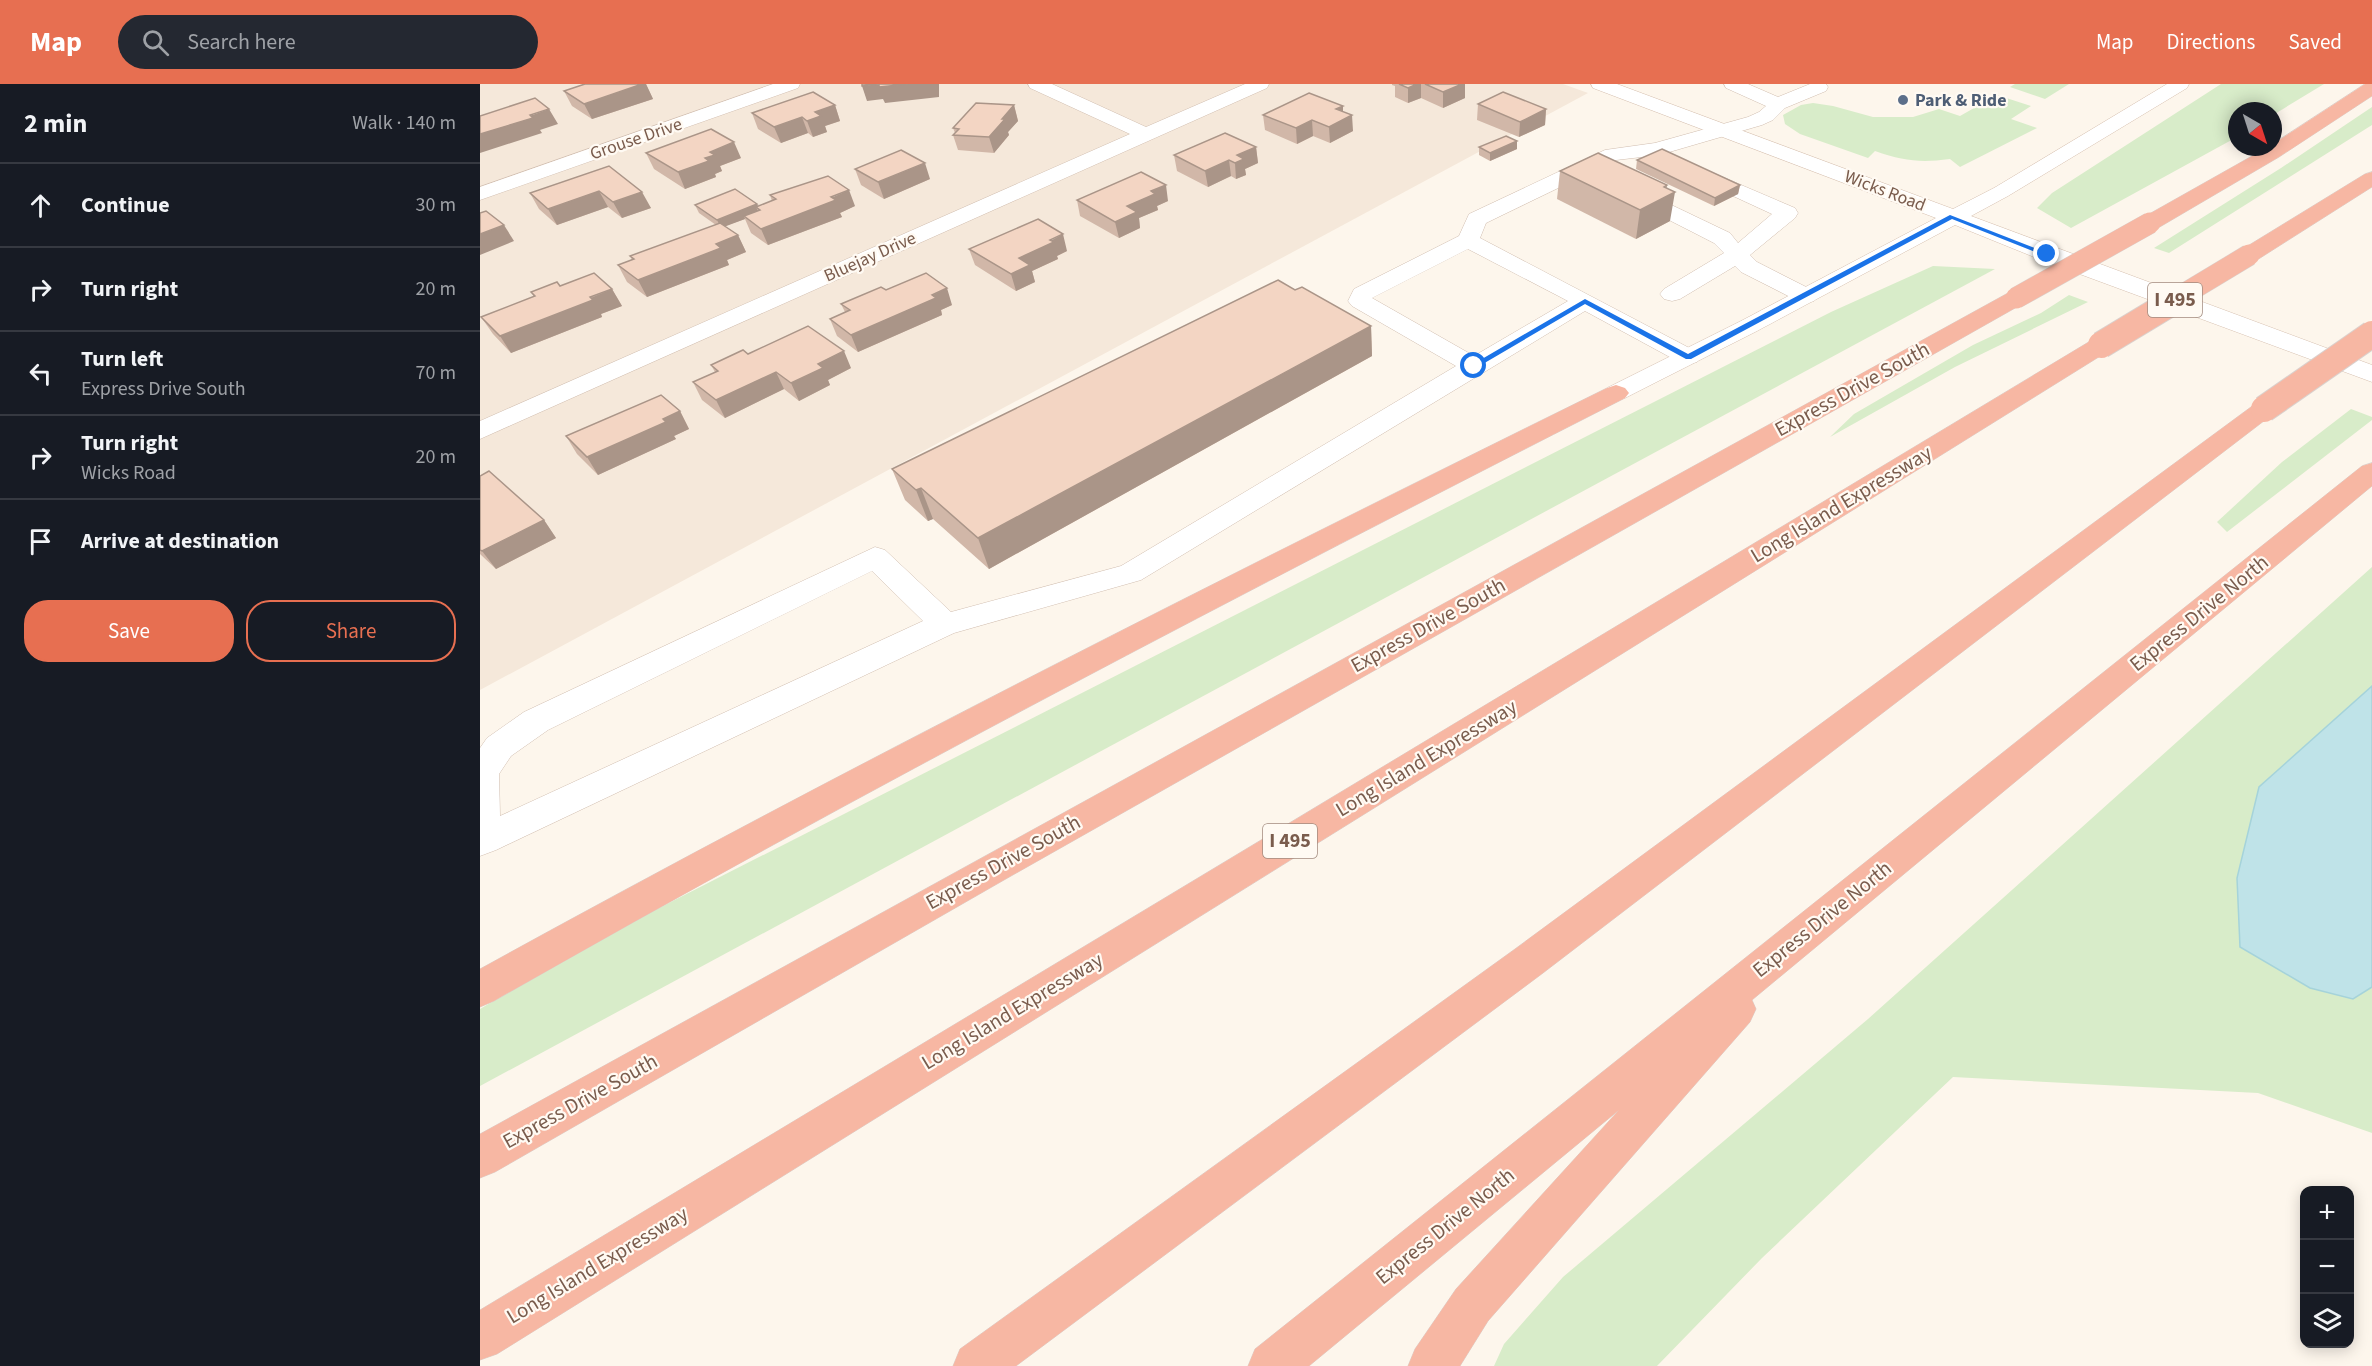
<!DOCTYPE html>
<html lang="en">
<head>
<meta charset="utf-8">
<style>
	:root { --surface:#171b24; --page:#242831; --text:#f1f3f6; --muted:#9ea1a6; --line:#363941; --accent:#e76f51 }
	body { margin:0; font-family:"Source Sans 3",sans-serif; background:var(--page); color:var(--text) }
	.controls { position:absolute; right:18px; bottom:18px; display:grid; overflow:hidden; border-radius:12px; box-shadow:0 3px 15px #0003 }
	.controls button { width:54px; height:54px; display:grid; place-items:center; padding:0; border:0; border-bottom:2px solid var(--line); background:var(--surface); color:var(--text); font:30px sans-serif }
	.compass { position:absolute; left:1748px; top:18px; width:54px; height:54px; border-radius:50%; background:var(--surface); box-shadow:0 3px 15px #0003; rotate:141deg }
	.stop { position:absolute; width:18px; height:18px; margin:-14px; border:4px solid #1a73e8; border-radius:50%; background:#fff }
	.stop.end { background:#1a73e8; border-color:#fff; box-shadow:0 2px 6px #0008 }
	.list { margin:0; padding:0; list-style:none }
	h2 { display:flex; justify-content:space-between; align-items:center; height:78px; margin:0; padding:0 24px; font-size:26px }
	h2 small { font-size:20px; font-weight:400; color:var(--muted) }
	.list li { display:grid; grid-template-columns:39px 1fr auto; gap:18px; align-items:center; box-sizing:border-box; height:84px; padding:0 24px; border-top:2px solid var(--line) }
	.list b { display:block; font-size:22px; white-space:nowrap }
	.list p { margin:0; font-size:20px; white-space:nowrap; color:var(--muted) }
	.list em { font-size:20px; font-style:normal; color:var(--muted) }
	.actions { display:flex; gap:12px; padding:18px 24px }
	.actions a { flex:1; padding:14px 0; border:2px solid var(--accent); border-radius:24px; text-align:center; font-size:21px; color:var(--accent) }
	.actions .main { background:var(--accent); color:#fff }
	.icon { flex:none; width:33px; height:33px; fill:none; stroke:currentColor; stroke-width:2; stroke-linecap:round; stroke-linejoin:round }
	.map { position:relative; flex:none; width:1892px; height:1282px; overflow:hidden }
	header { display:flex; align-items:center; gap:36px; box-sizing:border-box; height:84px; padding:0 30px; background:var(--accent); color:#fff }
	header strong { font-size:28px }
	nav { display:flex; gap:33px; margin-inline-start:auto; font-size:21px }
	.search { width:420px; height:54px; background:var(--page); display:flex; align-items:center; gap:15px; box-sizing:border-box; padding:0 21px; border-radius:33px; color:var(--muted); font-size:22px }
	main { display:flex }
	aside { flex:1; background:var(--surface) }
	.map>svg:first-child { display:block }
	.residential { fill:#f5e8da }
	.green { fill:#d8ecc9 }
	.water { fill:#bfe3e8; stroke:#a5d3da; stroke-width:1.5 }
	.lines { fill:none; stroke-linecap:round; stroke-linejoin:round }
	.lane-casing { stroke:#d1beb0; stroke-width:1 }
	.street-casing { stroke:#d1beb0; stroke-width:1 }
	.secondary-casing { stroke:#d6c0b0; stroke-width:1 }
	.highway-casing { stroke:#dad1cd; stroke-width:1 }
	.lane { fill:#fff; fill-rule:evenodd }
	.street { fill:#fff; fill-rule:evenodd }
	.secondary { fill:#fff; fill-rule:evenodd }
	.highway { fill:#f7b7a3; fill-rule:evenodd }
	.highway-bridge-far1-casing { stroke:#dad1cd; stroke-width:22; stroke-linecap:butt }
	.highway-bridge-casing { stroke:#dad1cd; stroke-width:28; stroke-linecap:butt }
	.highway-bridge-far1 { stroke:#f7b7a3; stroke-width:21 }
	.highway-bridge { stroke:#f7b7a3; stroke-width:26 }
	.wall { fill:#d1b7a8 }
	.shaded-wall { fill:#aa9588 }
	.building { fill:#f3d5c3; stroke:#aa9588; stroke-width:1.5 }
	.route { fill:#1a73e8 }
	.service-dot { fill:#5c6f8a; stroke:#fffaf3; stroke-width:2 }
	.labels { text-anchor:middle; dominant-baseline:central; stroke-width:4.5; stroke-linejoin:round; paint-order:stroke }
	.far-service-label { font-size:18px; font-weight:bold; fill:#4e5e75; stroke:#fffaf3; text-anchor:start }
	.far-street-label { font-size:18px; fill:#7a5c4d; stroke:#fffaf3 }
	.shield { fill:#fffaf3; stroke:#a28b7f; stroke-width:1.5 }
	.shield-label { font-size:20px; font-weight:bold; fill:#7a5c4d }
	.street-label { font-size:21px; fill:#7a5c4d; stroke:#fffaf3 }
</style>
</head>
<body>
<header>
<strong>Map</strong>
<div class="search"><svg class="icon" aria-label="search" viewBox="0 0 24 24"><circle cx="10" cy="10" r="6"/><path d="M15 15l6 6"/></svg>Search here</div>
<nav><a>Map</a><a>Directions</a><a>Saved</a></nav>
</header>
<main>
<aside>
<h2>2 min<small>Walk · 140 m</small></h2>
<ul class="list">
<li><svg class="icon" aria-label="ahead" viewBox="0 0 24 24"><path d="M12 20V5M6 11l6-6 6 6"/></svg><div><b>Continue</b></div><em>30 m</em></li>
<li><svg class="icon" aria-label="right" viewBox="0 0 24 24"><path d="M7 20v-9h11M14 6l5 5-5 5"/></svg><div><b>Turn right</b></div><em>20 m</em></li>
<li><svg class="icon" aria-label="left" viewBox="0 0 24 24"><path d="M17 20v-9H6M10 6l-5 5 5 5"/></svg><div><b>Turn left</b><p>Express Drive South</p></div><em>70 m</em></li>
<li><svg class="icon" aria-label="right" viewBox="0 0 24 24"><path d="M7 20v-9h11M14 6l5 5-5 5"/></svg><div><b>Turn right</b><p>Wicks Road</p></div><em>20 m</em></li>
<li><svg class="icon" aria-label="arrive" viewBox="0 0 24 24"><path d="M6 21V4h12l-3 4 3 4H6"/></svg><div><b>Arrive at destination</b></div></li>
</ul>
<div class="actions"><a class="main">Save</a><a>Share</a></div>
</aside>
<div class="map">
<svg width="1892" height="1282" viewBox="0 0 1892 1282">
	<rect width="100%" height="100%" fill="#fdf6ec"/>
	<path class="residential" d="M0,0H1083L1108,9L0,606Z"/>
	<g class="green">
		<path d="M1535,0H1589L1565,15L1530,3Z"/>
		<path d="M1741,0H1844L1793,31V27H1757V53L1591,144L1557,124L1572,109Z"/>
		<path d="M1517,11L1551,22L1531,35L1557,44L1480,83L1470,75C1440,79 1424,77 1395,67L1388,74L1320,50L1305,40L1303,31L1321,21L1333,19L1353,22L1393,33H1433L1459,25L1480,32Z"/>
		<path d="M1892,23V41L1689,169L1674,164L1801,84Z"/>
		<path d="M1453,182L1515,185L0,1002V925L122,853L1351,228Z"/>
		<path d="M1589,211L1608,218L1475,283L1350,353L1374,330L1493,261L1561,229Z"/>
		<path d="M1871,325L1892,333V336L1747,448L1737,438L1802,378Z"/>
		<path d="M1892,483V602L1779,703L1760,863L1831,904L1873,915L1892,903V1049L1778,1009L1473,993L1282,1174L1177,1282H1014L1024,1260L1083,1193L1388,935Z"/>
	</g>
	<path class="water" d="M1892,602V903L1873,915L1830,904L1760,863L1757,794L1779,703Z"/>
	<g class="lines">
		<defs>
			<g id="lane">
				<path d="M1244,0H1268L1298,13L1330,0H1346L1348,3L1346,7L1305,24L1293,36L1282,41L1179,71L1136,76L1006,139L1000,154L1217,268L1220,273L1217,278L1208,280L1199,278L1105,227L661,496L474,549L16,766L0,772V664L7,654L44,628L395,463L405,466L471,528L641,482L976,282L872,222L868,217L874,205L979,152L989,130L1125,66L1175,59L1268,33L1279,28L1286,22L1246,4ZM988,165L1088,217L994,272L892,214ZM392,487L443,537L20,732L19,690L31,672L68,646Z"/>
				<path d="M1219,83L1315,124L1318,129L1315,134L1270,171L1277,178L1334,207L1338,212L1334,217L1326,219L1318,217L1261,188L1255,182L1200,215L1192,217L1184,215L1180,210L1184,205L1244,169L1234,159L1144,113L1141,109L1144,105L1151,103L1158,105L1250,149L1258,159L1292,130L1212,93L1209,89L1212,85Z"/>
			</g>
			<g id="street">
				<path d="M293,0H320L318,4L0,116V103Z"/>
				<path d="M548,0H572L666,43L765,0H789L787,4L0,355V337L650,50L550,4Z"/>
			</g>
			<path id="secondary" d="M1111,0H1137L1473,125L1514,104L1687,0H1709L1707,4L1528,112L1491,132L1892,281V298L1559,175L1475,141L1277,247L1145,314L1136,317L1127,314L1123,309L1127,304L1261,237L1456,134L1113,4Z"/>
			<g id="highway">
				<path d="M1885,0H1892V12L1799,73L1678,144L1670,145L1662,144L1659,139L1662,134L1788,63H1793V60Z"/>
				<path d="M1892,88V103L1777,176L1769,178L1761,176L1758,171L1761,166L1885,90Z"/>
				<path d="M1536,207L1544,209L1548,214L1544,219L524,796L15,1088L0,1094V1050L1528,209Z"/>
				<path d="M1621,254L1630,256L1633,261L1630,266L17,1270L0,1276V1226L1612,256Z"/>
				<path d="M1136,301L1145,304L1149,309L1145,314C764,508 385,705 14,917L0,923V885C370,681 748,491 1127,304Z"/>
				<path d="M1784,317L1793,320L1797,325L1793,330L1063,889L536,1282H473L480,1265L1035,865L1775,320Z"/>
				<path d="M1892,379V402L1272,916L1276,925L1270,938L1008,1237L980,1282H928L935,1265L976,1205L1139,1026L829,1282H768L775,1265L1882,382Z"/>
			</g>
		</defs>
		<use href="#lane" class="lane-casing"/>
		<use href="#street" class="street-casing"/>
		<use href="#secondary" class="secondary-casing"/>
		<use href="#highway" class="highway-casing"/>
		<use href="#lane" class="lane"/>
		<use href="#street" class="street"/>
		<use href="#secondary" class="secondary"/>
		<use href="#highway" class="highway"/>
		<defs>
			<g id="highway-bridge-far1">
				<path d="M1536,214L1670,139"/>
				<path d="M1691,218L1769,171"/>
			</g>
			<g id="highway-bridge">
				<path d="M1621,261L1694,217"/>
				<path d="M1784,325L1892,250"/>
			</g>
		</defs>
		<use href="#highway-bridge-far1" class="highway-bridge-far1-casing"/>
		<use href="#highway-bridge" class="highway-bridge-casing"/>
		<use href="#highway-bridge-far1" class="highway-bridge-far1"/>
		<use href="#highway-bridge" class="highway-bridge"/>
	</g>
	<g class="wall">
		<path d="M102,0H166L173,15L112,35L92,22L84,7L102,1Z"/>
		<path d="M912,0H985V14L963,24L941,14L928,19L915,13V2L912,1Z"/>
		<path d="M998,20L1066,25L1065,41L1039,53L997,36Z"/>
		<path d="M355,21L360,37L345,42L347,48L333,53L328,49L301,59L278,45L272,29Z"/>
		<path d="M534,21L538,37L528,48L529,51L514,69L478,66L473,51L475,49L473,44Z"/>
		<path d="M863,28L873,47L850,59L833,52L817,60L785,46L783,31Z"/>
		<path d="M776,63L778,79L765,85L766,91L756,95L751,92L728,103L697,87L694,71Z"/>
		<path d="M999,63L1037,65L1010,77L999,71Z"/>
		<path d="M166,69L261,74L240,82L242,87L235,90L236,93L205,105L174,85Z"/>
		<path d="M1157,76L1260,101L1258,110L1234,122L1156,85Z"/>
		<path d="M129,82L171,124L142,134L128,123L77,141L59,125L50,109Z"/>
		<path d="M375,85L450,95L404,115L381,101Z"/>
		<path d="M1080,87L1186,104L1190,137L1156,155L1077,115Z"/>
		<path d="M290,111L375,122L360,129L362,133L288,161L271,149L265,135L245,142L258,151L266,168L247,176L249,181L167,213L147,198L138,181L152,176L150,172L236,141L219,129L215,121L278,122L292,117Z"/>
		<path d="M597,116L688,117L677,122L678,126L659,134L660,144L639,154L600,132Z"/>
		<path d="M489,165L587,167L577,172L578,175L552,187L555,198L536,207L495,181Z"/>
		<path d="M80,202L132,205L142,222L121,230L122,233L31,269L13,250L1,233L54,213L51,208Z"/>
		<path d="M406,206L472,221L461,226L462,231L378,268L357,252L350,235L365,228L361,220Z"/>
		<path d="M815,206L891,242L892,272L509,485L453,435L448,437L425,416L412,385Z"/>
		<path d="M268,270L371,284L348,296L350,301L319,317L304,305L245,334L222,316L213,298L235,288L231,281Z"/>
		<path d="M200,327L209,345L194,352L196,355L118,391L97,370L86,352Z"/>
		<path d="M0,392L64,436L76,454L16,485L0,470Z"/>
	</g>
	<g class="shaded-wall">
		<path d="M162,0H166L173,15L112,35L104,20Z"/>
		<path d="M400,0H459V13L405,19L403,15L387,17L382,2Z"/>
		<path d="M937,0H941V14L928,19V4Z"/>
		<path d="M982,0H985V14L963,24V8Z"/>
		<path d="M355,21L360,37L345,42L347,48L333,53L327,37L335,28Z"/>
		<path d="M534,21L538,37L528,48L529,51L514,69L509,53L522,35Z"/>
		<path d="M863,22V36L872,31L873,47L850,59L849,43L856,25Z"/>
		<path d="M69,25L78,40L60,46L62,49L0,69V50Z"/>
		<path d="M1066,25L1065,41L1039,53L1040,38Z"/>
		<path d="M322,33L328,49L301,59L294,43Z"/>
		<path d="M832,36L833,52L817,60L816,44Z"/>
		<path d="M1037,57V65L1010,77V69Z"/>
		<path d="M254,58L261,74L240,82L242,87L235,90L236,93L205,105L198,88L225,74L230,68Z"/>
		<path d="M776,63L778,79L765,85L766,91L756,95L755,79L757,71Z"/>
		<path d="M749,76L751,92L728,103L725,87Z"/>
		<path d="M445,79L450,95L404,115L398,98Z"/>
		<path d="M686,101L688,117L677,122L678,126L659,134L660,144L639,154L635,138L647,122L671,107Z"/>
		<path d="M1187,101L1185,113L1195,108L1190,137L1156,155L1160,126Z"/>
		<path d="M1260,101L1258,110L1234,122L1235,114Z"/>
		<path d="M369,106L375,122L360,129L362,133L288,161L281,145Z"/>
		<path d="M119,107L128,123L77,141L68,125Z"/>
		<path d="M162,108L171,124L142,134L133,118Z"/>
		<path d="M277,120L281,128L276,123L279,129L264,132L265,135L241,144L237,136Z"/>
		<path d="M24,141L34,157L0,171V150Z"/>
		<path d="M583,150L587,167L577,172L578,175L552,187L555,198L536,207L531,190L539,174Z"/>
		<path d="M258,151L266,168L247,176L249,181L167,213L158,196L236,160Z"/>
		<path d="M467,204L472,221L461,226L462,231L378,268L371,251Z"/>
		<path d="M132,205L142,222L121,230L122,233L31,269L20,252Z"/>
		<path d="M891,242L892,272L509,485L498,454Z"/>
		<path d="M364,267L371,284L348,296L350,301L319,317L311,299L338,280Z"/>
		<path d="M296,288L304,305L245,334L236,316Z"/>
		<path d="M200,327L209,345L194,352L196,355L118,391L107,373L183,335Z"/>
		<path d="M441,404L453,435L448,437L436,406Z"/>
		<path d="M64,436L76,454L16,485L2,467Z"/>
	</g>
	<g class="building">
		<path d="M105,0H162L104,20L84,7Z"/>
		<path d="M382,0H398L382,2Z"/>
		<path d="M399,0H428L399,3Z"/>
		<path d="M919,0H937L928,4Z"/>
		<path d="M945,0H982L963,8Z"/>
		<path d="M333,8L355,21L335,28L341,32L327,37L322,33L294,43L272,29Z"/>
		<path d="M1023,8L1066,25L1040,38L998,20Z"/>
		<path d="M829,9L863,22L856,25L872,31L849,43L832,36L816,44L783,31Z"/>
		<path d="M55,14L69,25L50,31L53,34L0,50V32Z"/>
		<path d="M496,19L534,21L522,35H525L509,53L473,51L479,45L473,44Z"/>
		<path d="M231,45L254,58L230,68L235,71L225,74L229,77L198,88L166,69Z"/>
		<path d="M745,49L776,63L757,71L764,75L755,79L749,76L725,87L694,71Z"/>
		<path d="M1026,52L1037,57L1010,69L999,63Z"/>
		<path d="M1182,65L1260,101L1235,114L1157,76Z"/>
		<path d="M421,66L445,79L398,98L375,85Z"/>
		<path d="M1118,69L1187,101L1184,103L1195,108L1160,126L1080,87Z"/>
		<path d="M129,82L162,108L133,118L119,107L68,125L50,109Z"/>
		<path d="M661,88L686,101L671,107L675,110L647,122L657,128L635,138L597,116Z"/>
		<path d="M348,92L369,106L351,113L356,116L281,145L264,132L280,126L276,123L296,115L290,111Z"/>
		<path d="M255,105L277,120L237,136L215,121Z"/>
		<path d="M6,127L24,141L0,150V129Z"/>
		<path d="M558,135L583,150L570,156L574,158L539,174L550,181L531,190L489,165Z"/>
		<path d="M240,139L258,151L236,160L241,164L158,196L138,181L154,175L150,172Z"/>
		<path d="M114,189L132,205L110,213L113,216L20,252L1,233L55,212L51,208L77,198L80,202Z"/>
		<path d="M446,189L467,204L452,211L456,214L371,251L350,235L370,226L361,220L401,203L406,206Z"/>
		<path d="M798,196L815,206L822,203L891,242L498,454L441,404L436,406L412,385Z"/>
		<path d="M328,242L364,267L338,280L343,284L311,299L296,288L236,316L213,298L238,287L231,281L263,266L268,270Z"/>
		<path d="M181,311L200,327L183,335L186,338L107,373L86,352Z"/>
		<path d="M9,387L64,436L2,467L0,466V392Z"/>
	</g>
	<path class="route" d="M1470,131L1570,170L1565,172L1472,135L1211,275H1206L1105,220L996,284L990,282L1105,215L1208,270Z"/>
	<circle class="service-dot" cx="1423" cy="16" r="6"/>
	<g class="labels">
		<g class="far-service-label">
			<text x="1435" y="16">Park &amp; Ride</text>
		</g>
		<g class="far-street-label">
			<text transform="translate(156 55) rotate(-19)">Grouse Drive</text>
			<text transform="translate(1405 107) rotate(21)">Wicks Road</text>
			<text transform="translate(390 173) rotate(-24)">Bluejay Drive</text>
		</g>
		<g class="shield">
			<rect x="1668" y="199" width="54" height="34" rx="4.5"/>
			<rect x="783" y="740" width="54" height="34" rx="4.5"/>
		</g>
		<g class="shield-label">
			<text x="1695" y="216">I 495</text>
			<text x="810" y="757">I 495</text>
		</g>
		<g class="street-label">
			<text transform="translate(1372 305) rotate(-29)">Express Drive South</text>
			<text transform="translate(1361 420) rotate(-31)">Long Island Expressway</text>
			<text transform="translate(1719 529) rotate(-39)">Express Drive North</text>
			<text transform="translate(948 541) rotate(-29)">Express Drive South</text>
			<text transform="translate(946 674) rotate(-31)">Long Island Expressway</text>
			<text transform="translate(523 778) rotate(-29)">Express Drive South</text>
			<text transform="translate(1342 835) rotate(-39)">Express Drive North</text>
			<text transform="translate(532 927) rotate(-31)">Long Island Expressway</text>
			<text transform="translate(100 1017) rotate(-29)">Express Drive South</text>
			<text transform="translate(965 1142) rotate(-39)">Express Drive North</text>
			<text transform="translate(117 1181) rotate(-31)">Long Island Expressway</text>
		</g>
	</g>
</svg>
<div class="controls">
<button>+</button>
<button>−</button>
<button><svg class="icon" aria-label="layers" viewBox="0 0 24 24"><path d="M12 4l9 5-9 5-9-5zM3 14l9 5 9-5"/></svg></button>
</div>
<svg class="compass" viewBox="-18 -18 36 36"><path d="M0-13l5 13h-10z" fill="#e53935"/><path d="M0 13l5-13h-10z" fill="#9ea1a6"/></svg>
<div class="stop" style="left:994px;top:282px"></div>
<div class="stop end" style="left:1567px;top:170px"></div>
</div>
</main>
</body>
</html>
